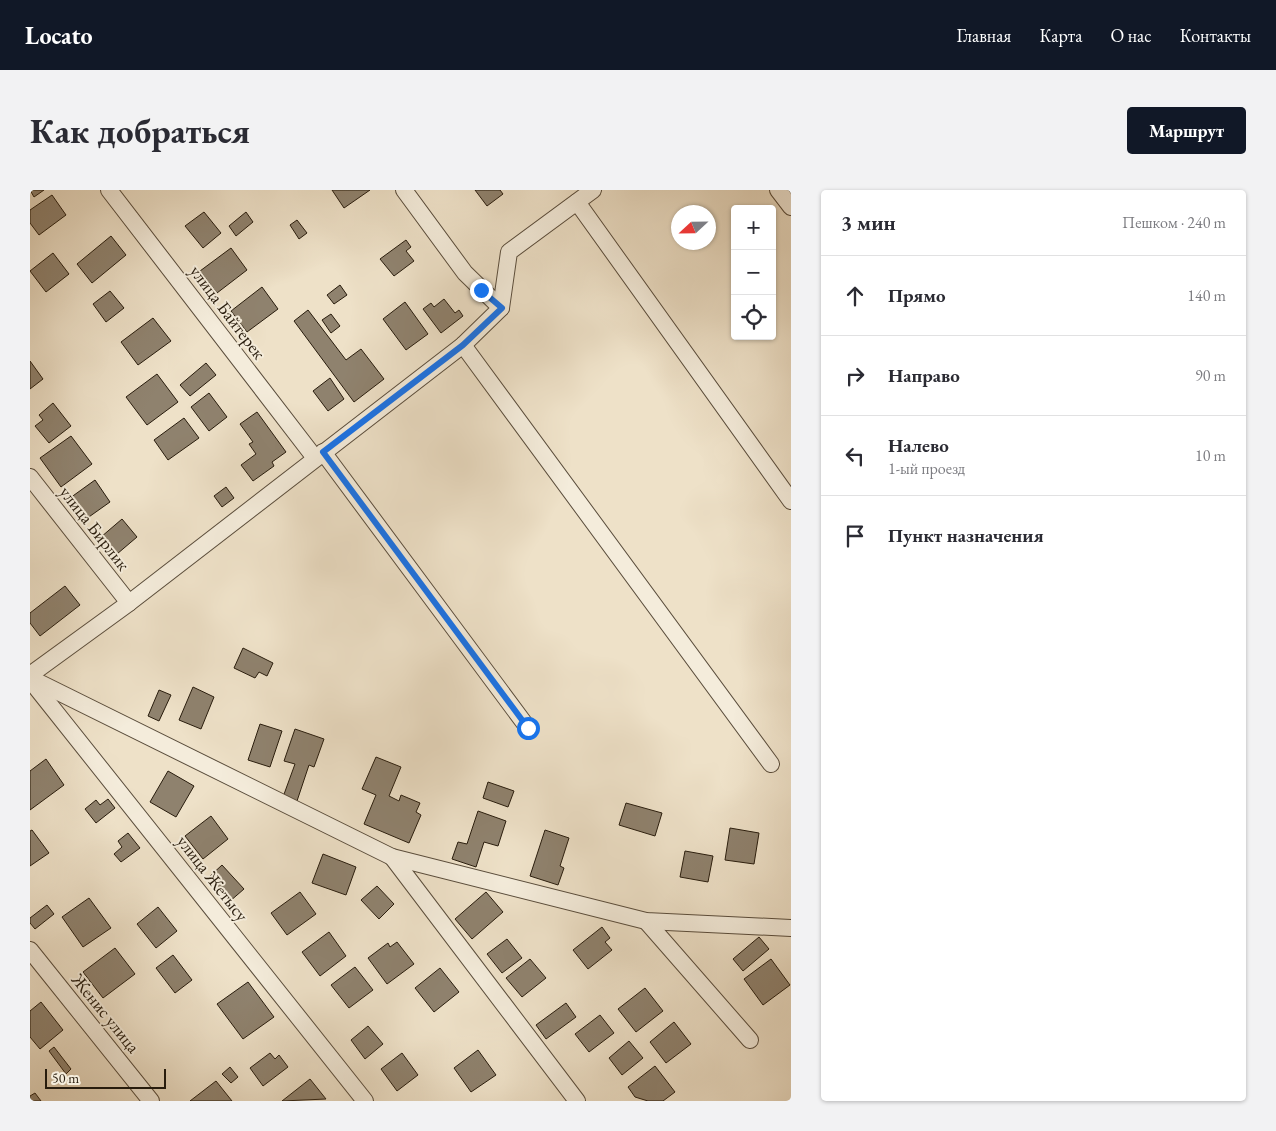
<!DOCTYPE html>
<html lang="ru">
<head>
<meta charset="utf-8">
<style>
	:root { --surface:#fff; --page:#f2f2f3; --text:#2b2b33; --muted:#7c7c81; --line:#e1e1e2; --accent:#111827 }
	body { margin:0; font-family:"EB Garamond",serif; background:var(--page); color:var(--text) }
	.controls { position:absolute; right:15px; top:15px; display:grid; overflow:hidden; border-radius:5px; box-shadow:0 1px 4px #0004 }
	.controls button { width:45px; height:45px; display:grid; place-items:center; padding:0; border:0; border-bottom:1px solid var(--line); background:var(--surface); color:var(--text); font:25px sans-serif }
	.compass { position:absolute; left:641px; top:15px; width:45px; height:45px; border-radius:50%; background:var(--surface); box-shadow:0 1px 4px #0004; rotate:248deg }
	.scale { position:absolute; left:15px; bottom:12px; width:121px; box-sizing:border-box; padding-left:5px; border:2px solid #281c0d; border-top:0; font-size:14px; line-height:18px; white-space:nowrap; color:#281c0d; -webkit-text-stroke:4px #f4ecdb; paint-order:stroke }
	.stop { position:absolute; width:15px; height:15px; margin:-11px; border:4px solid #1a73e8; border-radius:50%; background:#fff }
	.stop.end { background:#1a73e8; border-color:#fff; box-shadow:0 1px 5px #0008 }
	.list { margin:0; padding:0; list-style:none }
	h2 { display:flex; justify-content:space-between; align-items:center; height:65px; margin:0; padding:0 20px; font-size:21px }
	h2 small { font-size:16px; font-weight:400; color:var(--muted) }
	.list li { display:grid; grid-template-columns:32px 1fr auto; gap:15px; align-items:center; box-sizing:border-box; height:80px; padding:0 20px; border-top:1px solid var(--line) }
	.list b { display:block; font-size:19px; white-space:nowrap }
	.list p { margin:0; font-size:16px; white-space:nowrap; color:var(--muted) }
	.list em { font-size:16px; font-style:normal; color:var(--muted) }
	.icon { flex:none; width:28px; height:28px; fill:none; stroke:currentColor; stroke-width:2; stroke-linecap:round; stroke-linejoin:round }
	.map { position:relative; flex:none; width:761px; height:911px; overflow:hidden; border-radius:5px }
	header { display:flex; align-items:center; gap:30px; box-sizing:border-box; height:70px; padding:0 25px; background:var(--accent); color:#fff }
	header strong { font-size:24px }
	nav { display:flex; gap:28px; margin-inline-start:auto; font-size:18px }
	.intro { display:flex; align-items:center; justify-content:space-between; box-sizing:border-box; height:120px; padding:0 30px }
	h1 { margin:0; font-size:35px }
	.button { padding:12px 22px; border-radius:5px; background:var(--accent); color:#fff; font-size:18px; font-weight:700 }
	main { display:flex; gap:30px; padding:0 30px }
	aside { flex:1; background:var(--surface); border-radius:5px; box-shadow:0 1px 4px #0004 }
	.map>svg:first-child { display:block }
	.building { fill:#8f826e; stroke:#281c0d }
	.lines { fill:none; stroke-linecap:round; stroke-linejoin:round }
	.street-casing { stroke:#5a4d3c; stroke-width:18 }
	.street { stroke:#f4ecdb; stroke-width:16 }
	.route { stroke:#1a73e8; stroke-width:6 }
	.labels { text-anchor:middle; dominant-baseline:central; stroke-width:4; stroke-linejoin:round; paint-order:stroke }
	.street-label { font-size:18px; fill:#281c0d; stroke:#f4ecdb }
</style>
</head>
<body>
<header>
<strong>Locato</strong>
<nav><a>Главная</a><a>Карта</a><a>О нас</a><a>Контакты</a></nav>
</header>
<div class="intro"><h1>Как добраться</h1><a class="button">Маршрут</a></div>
<main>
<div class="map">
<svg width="761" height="911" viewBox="0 0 761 911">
	<rect width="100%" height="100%" fill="#eee1c8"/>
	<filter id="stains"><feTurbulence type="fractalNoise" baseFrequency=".004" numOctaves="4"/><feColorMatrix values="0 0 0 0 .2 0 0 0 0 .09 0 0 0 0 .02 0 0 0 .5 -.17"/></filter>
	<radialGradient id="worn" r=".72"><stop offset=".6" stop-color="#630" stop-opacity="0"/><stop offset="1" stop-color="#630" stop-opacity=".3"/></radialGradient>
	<g class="building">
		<path d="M0,0H14L4,7Z"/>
		<path d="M302,0H340L314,18Z"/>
		<path d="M445,0H470L473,4L457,16Z"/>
		<path d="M22,5L36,25L9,45L0,33V20Z"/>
		<path d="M174,22L191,43L173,58L155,36Z"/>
		<path d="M216,22L223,32L206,46L199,36Z"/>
		<path d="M267,30L277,43L269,49L260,35Z"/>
		<path d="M81,46L96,65L62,93L47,74Z"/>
		<path d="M376,50L381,57L376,61L384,71L364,86L350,69Z"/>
		<path d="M201,58L217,80L187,103L170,81Z"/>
		<path d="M23,63L39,84L16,102L0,81Z"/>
		<path d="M310,95L317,105L304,114L297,105Z"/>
		<path d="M232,97L248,119L217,142L201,121Z"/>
		<path d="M80,101L94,118L76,132L63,114Z"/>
		<path d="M414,109L425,123L429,120L433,126L411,143L393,119L401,113L404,117Z"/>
		<path d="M375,112L398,144L376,160L353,129Z"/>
		<path d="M278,120L316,170L331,159L354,189L324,212L264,131Z"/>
		<path d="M301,124L310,136L301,143L292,130Z"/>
		<path d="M123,128L141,151L108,175L91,152Z"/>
		<path d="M0,171L13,189L0,199Z"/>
		<path d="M176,173L186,185L160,206L150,195Z"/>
		<path d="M127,184L148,212L117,235L96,207Z"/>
		<path d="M300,188L314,209L298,221L283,201Z"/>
		<path d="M179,203L197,227L179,241L161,217Z"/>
		<path d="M23,213L41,236L19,253L5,236L13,230L9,225Z"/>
		<path d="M227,222L256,262L242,272L244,276L223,291L211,275L226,264L219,254L223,252L210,234Z"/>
		<path d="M154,228L169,248L138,270L124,250Z"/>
		<path d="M41,246L62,274L31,297L10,268Z"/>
		<path d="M65,290L80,312L56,329L40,308Z"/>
		<path d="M196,297L204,308L192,317L184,306Z"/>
		<path d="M92,329L107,347L87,364L71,347Z"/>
		<path d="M35,396L50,415L10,446L0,433V423Z"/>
		<path d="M213,458L243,473L237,486L229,482L225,488L204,478Z"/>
		<path d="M163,497L184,507L171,539L149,530Z"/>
		<path d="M129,500L141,505L129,531L118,526Z"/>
		<path d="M230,534L252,541L240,577L218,570Z"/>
		<path d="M265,539L294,549L284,577L279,575L267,611L253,607L265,574L254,571Z"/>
		<path d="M346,567L371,577L359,606L369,611L371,605L390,613L386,622L391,625L379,653L334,634L346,605L332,599Z"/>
		<path d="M16,569L34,595L0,620V581Z"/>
		<path d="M138,581L164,596L146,627L120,612Z"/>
		<path d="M458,592L484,601L478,617L453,608Z"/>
		<path d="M78,609L85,618L66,633L55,619L66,610L70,615Z"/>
		<path d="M596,613L632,623L625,646L589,635Z"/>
		<path d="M448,621L476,631L468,656L454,652L446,677L422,669L428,652L437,654Z"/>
		<path d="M181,626L198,649L173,669L155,646Z"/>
		<path d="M700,638L729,643L724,674L695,670Z"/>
		<path d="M2,640L19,663L0,676V641Z"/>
		<path d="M515,640L539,648L530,676L534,678L528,695L500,686Z"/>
		<path d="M98,643L110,658L91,672L84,664L92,657L88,651Z"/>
		<path d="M655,661L683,666L678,692L650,687Z"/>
		<path d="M293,664L326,677L316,705L282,693Z"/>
		<path d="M192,675L214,699L199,712L178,688Z"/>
		<path d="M347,696L364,714L349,729L331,710Z"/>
		<path d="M270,702L286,724L257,745L241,723Z"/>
		<path d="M456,702L473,722L442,749L425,729Z"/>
		<path d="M59,708L81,738L53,757L32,727Z"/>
		<path d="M17,715L24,724L5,739L0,733V728Z"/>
		<path d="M128,717L147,741L126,758L107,734Z"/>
		<path d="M572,737L580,748L575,752L582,760L558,779L543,760Z"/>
		<path d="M299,742L316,766L290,786L272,762Z"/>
		<path d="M729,747L739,759L713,781L703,769Z"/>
		<path d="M477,749L492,768L472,783L457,764Z"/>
		<path d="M367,752L384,774L357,794L338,768L358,753L360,757Z"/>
		<path d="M85,758L105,784L73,808L53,782Z"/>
		<path d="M143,765L162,790L145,803L126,778Z"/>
		<path d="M500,769L516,788L492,807L476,788Z"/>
		<path d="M741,769L760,795L733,815L714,789Z"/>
		<path d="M325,777L343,800L319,818L301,795Z"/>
		<path d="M410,778L429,802L404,822L385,798Z"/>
		<path d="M218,792L244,827L213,849L187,814Z"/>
		<path d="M615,798L633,821L606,842L588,819Z"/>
		<path d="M11,812L33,840L10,859L0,847V821Z"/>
		<path d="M536,813L546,827L516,849L506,835Z"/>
		<path d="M570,825L584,843L559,862L545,844Z"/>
		<path d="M644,832L661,854L636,873L620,852Z"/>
		<path d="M338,836L353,854L335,869L321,850Z"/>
		<path d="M599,851L613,868L592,885L579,868Z"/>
		<path d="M24,857L41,879L36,884L19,861Z"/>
		<path d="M448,860L466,885L441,902L424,878Z"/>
		<path d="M240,863L245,869L249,865L258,877L233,896L220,878Z"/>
		<path d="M372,863L388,885L367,901L351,879Z"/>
		<path d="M625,876L645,902L633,911H618L605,907L598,897Z"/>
		<path d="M200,877L208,887L201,893L192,884Z"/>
		<path d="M280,889L296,909L252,911Z"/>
		<path d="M186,891L202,911H160Z"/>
		<path d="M5,903L11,911H0V906Z"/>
	</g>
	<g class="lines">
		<defs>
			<g id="street">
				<path d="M79,0L285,268"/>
				<path d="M374,0L435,83L471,118"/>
				<path d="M748,0L761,17"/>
				<path d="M547,12L761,311"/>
				<path d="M433,155L741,574"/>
				<path d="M293,262L498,538"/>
				<path d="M0,287L99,413"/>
				<path d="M0,485L99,413L433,155L471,118L479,62L563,0"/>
				<path d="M0,488L362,667L616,731L761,738"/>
				<path d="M1,491L335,911"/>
				<path d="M362,667L547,911"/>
				<path d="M616,731L720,850"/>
				<path d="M0,760L121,911"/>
			</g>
		</defs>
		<use href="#street" class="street-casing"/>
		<use href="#street" class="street"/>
	</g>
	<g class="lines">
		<path class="route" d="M451,100L472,118L433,155L293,262L498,538"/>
	</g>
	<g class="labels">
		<g class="street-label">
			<text transform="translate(198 122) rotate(53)">улица Байтерек</text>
			<text transform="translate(65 338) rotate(52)">улица Бирлик</text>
			<text transform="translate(183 688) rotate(52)">улица Жетысу</text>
			<text transform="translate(76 823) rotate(51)">Женис улица</text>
		</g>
	</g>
	<rect width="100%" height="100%" filter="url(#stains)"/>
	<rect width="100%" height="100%" fill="url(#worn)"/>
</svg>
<div class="controls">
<button>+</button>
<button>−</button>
<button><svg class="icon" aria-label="locate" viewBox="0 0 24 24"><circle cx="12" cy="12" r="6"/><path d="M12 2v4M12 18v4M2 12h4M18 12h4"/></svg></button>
</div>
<svg class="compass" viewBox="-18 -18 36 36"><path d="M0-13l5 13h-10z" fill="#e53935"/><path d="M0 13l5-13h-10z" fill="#7c7c81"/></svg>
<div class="scale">50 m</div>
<div class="stop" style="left:498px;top:538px"></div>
<div class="stop end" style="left:451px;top:100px"></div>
</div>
<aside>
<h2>3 мин<small>Пешком · 240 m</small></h2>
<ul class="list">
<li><svg class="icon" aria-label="ahead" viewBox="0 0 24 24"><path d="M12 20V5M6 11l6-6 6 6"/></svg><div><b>Прямо</b></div><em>140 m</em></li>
<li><svg class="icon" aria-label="right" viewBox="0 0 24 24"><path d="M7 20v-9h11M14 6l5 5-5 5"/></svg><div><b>Направо</b></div><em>90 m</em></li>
<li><svg class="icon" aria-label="left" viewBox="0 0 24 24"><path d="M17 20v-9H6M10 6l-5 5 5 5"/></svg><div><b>Налево</b><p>1-ый проезд</p></div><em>10 m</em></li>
<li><svg class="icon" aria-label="arrive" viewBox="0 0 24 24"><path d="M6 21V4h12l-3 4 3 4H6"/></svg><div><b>Пункт назначения</b></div></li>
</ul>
</aside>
</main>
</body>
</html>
